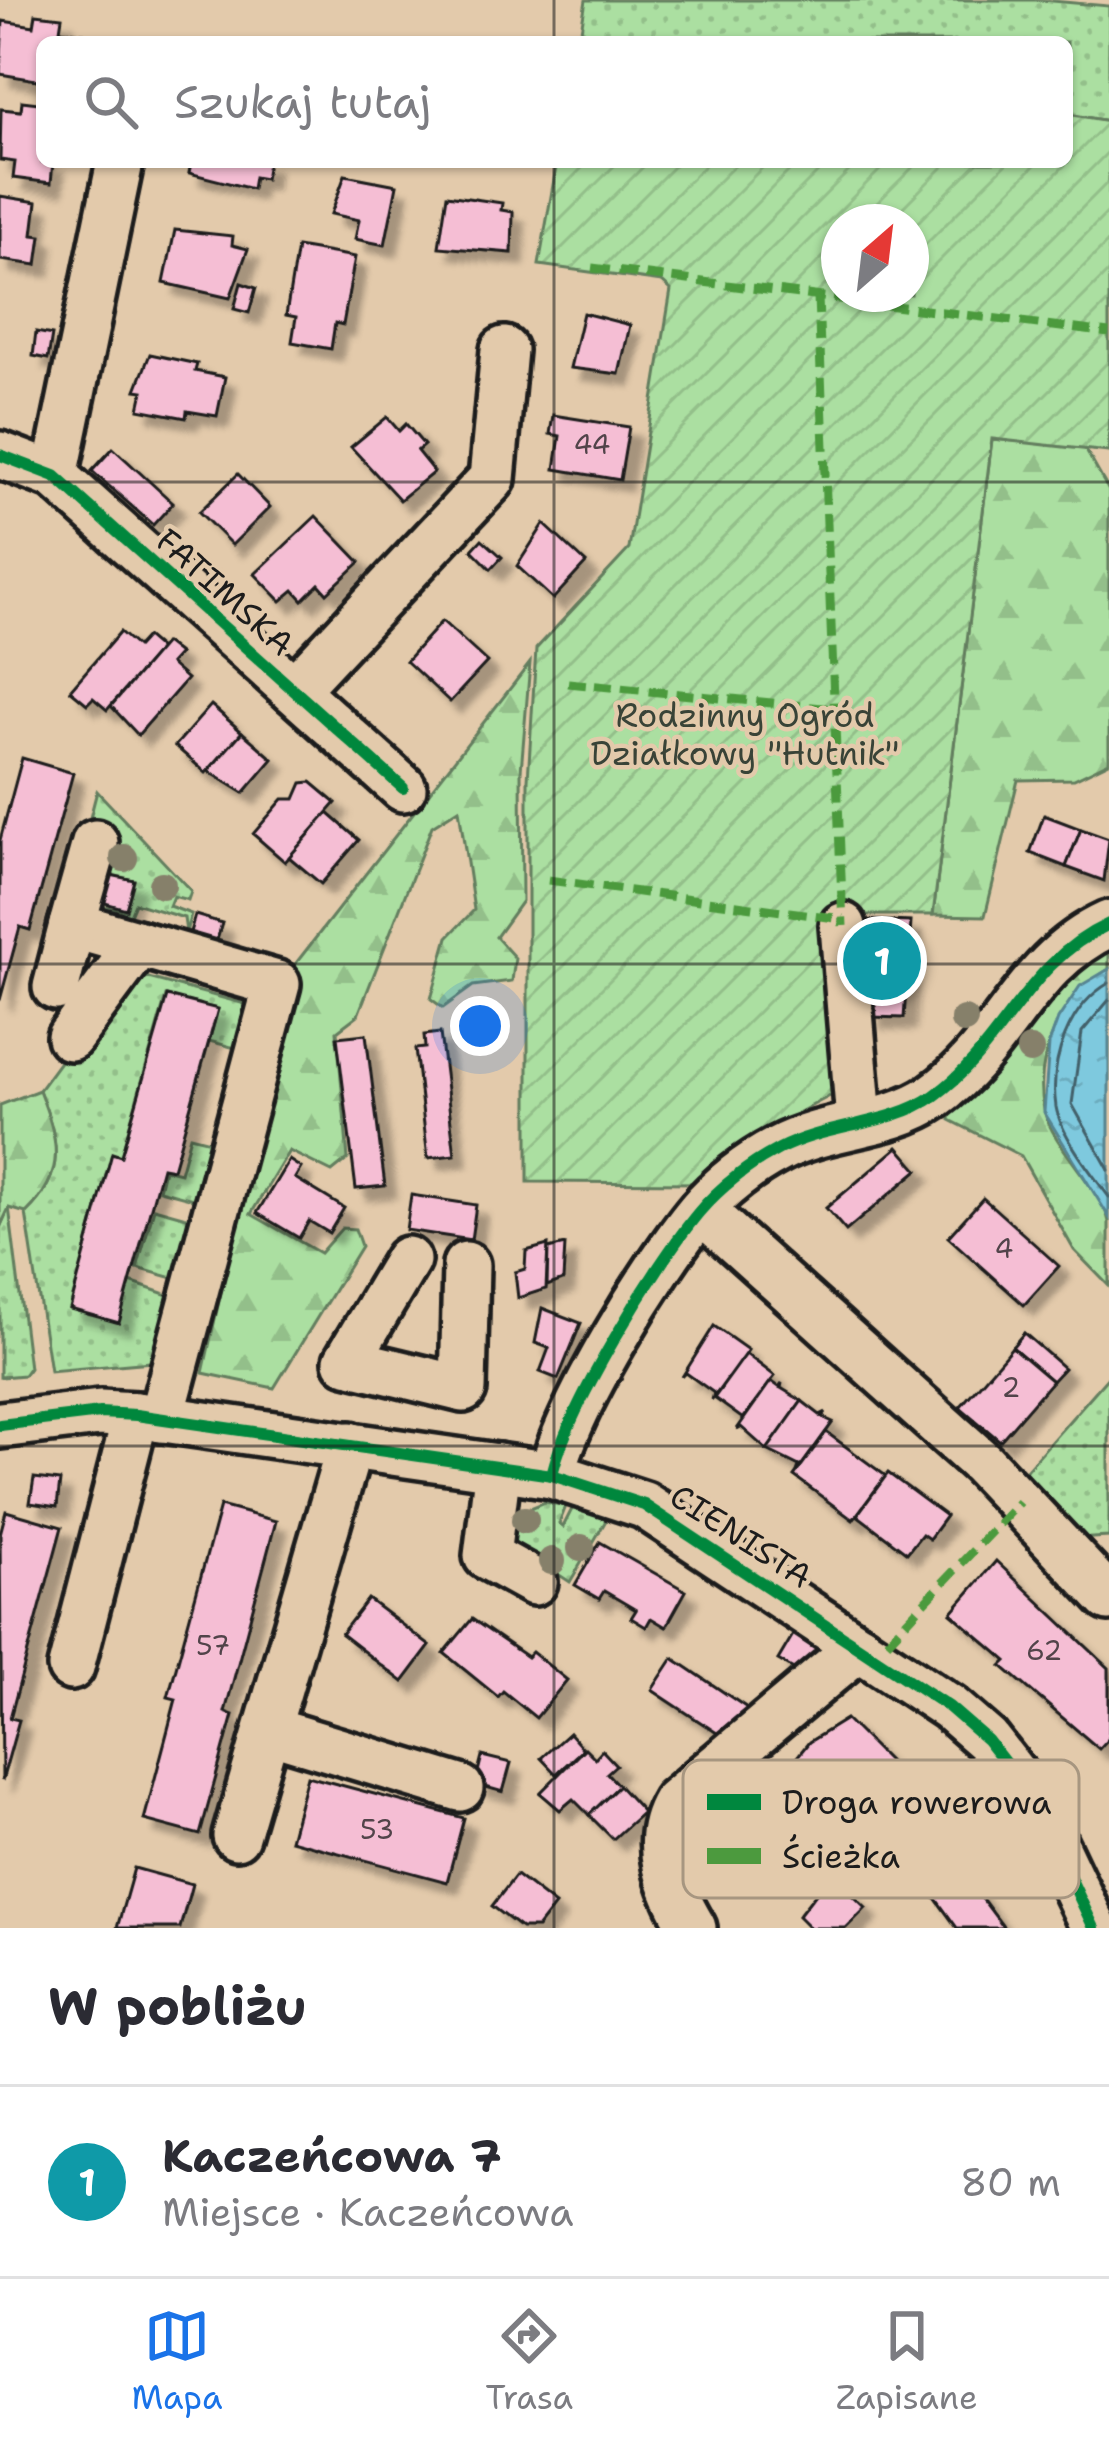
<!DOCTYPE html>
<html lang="pl">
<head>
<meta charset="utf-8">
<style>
	:root { --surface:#fff; --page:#f7f7f7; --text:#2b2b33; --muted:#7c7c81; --line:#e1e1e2; --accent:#1a73e8 }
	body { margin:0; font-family:"Shantell Sans",sans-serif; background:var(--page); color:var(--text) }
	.compass { position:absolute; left:821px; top:204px; width:108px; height:108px; border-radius:50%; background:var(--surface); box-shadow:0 3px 9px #0004; rotate:28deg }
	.you { position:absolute; left:480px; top:1026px; width:42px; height:42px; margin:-30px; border:9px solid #fff; border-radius:50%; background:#1a73e8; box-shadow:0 0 0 18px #1a73e833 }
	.badge { display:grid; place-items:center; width:78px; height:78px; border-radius:50%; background:var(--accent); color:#fff; font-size:39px; font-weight:700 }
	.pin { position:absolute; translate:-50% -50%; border:6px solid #fff; box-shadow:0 3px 12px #0006 }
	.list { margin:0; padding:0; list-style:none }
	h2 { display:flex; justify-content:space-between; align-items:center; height:156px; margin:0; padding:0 48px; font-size:51px }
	h2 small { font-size:39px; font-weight:400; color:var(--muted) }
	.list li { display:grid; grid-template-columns:78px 1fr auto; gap:36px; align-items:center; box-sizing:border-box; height:192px; padding:0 48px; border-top:3px solid var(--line) }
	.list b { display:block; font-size:45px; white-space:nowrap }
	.list p { margin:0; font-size:39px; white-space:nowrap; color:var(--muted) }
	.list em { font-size:39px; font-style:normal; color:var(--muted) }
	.icon { flex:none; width:66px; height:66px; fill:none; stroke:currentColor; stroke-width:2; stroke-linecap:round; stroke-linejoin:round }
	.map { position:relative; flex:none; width:1109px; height:1928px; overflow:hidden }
	.search { position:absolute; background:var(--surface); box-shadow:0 3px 9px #0004; left:36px; right:36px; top:36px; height:132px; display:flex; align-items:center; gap:30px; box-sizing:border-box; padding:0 42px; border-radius:18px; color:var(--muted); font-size:45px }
	.sheet { height:348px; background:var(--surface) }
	nav { display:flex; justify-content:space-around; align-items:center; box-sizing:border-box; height:168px; border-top:3px solid var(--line); background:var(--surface); font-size:33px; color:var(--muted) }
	nav a { display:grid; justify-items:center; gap:6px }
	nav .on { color:var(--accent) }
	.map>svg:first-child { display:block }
	.grass { fill:url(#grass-dots); stroke:#647e5e; stroke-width:3 }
	.forest { fill:url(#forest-firs); stroke:#647e5e; stroke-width:3 }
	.garden { fill:url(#garden-furrows); stroke:#647e5e; stroke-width:3; fill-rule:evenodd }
	.water { fill:url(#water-ripples); stroke:#578490; stroke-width:3 }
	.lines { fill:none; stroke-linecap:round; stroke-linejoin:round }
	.shore { stroke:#43616a; stroke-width:3 }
	.building { fill:#f5bed4; stroke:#1c1c1c; stroke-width:3; filter:url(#shadow) }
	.minor-casing { stroke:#1c1c1c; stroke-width:54 }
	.minor { stroke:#e3caab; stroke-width:45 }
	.quiet { stroke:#4c9a3e; stroke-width:9; stroke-dasharray:18 9; stroke-linecap:butt }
	.cycleway-casing { stroke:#e3caab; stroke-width:20 }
	.cycleway { stroke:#00873e; stroke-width:12 }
	.tree { fill:#86806b }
	.grid { fill:none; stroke:#1c1c1c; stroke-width:3; stroke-opacity:0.55 }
	.labels { text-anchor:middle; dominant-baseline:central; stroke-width:9; stroke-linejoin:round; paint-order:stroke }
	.number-label { font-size:27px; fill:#52444a }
	.street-label { font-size:33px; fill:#1c1c1c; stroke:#e3caab }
	.park-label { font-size:33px; fill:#394337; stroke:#e3caab }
	.key { fill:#e3caab; stroke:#a79680; stroke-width:3 }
	.key-label { font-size:33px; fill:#1c1c1c }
</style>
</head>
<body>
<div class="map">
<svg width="1109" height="1928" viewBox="0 0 1109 1928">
	<defs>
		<pattern id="grass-dots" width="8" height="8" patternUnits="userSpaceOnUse" patternTransform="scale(3)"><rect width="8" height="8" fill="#abdfa1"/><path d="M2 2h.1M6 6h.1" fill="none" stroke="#93bf8a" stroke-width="1.8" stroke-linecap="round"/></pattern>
		<pattern id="forest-firs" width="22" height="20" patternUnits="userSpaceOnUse" patternTransform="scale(3)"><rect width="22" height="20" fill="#abdfa1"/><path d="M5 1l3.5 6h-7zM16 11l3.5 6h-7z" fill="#93bf8a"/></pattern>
		<pattern id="garden-furrows" width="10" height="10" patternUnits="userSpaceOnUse" patternTransform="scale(3)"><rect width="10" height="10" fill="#abdfa1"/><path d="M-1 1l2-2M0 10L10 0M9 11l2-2" fill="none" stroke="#93bf8a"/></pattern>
		<pattern id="water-ripples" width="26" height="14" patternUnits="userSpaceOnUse" patternTransform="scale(3)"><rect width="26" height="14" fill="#7ec9de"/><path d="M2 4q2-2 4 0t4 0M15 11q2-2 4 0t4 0" fill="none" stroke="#6cacbe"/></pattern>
		<filter id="shadow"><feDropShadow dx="11" dy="11" stdDeviation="3" flood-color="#0004"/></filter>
	</defs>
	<rect width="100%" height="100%" fill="#e3caab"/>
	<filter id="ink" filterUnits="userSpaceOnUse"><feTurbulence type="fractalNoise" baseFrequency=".00833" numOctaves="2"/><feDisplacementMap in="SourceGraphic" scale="24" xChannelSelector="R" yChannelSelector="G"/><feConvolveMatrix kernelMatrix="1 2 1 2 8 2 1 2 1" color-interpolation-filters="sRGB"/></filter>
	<g filter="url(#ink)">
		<g class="grass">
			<path d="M586,0H1041L1109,6V121L1067,114V42H579Z"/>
			<path d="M97,791L191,891L188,900L173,896L169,906L191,914L186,932L184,918L135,903L130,915L93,905L126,910L134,881L97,871L85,837Z"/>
			<path d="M126,972L249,1005L235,1048L209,1041L218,1009L166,996L121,1156L112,1154L70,1308L118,1322L130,1282L168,1295L151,1362L50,1371L26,1213C68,1173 58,1140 39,1090Z"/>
			<path d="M190,1136L210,1141L193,1199L159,1190L164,1169L180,1173Z"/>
			<path d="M9,1207L29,1368L24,1375L0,1377V1228Z"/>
			<path d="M154,1208L190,1218L173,1278L137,1268Z"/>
			<path d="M1109,1376V1537L1075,1539L1019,1478Z"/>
			<path d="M545,1502L566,1506L559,1524L563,1527L573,1507L608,1517L570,1582L518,1548L512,1536L528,1509Z"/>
		</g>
		<g class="forest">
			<path d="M992,439L1084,447L1109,491V762L1074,779L1018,780L985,916L933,915Z"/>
			<path d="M530,663L521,771L522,901L496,937L515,958L512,981L473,986L443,1008L431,999L448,937L474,910L459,809L432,826L358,1015L337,1031L348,1159L332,1172L289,1151L251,1214L320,1253L342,1228L355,1229L361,1246L274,1388L203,1373L293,967Z"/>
			<path d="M1109,935V969C1063,996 1033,1054 1044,1110C1051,1144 1104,1193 1109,1222C1109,1242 1109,1266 1109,1286L1074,1250L1021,1156L950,1120L953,1092Z"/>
			<path d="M39,1090C58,1139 68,1173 26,1213L9,1208L0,1227V1105Z"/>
		</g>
		<path class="garden" d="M1067,114L1109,121V452L992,439L933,915H855L841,1090L798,1113L705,1183L528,1182V780L536,649L629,549L671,290L662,282L539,265L557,162H1067ZM839,222H911V294H839Z"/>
		<path class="water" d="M1109,969V1217L1044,1112L1049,1044L1058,1019L1080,986Z"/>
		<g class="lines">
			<g class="shore">
				<path d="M1109,983C1069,1006 1049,1060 1056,1107C1061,1135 1092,1174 1109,1197"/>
				<path d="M1109,1000L1082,1032L1072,1104L1109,1170"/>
			</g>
		</g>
		<g class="building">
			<path d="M36,14L62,17L60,30L83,33L82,42H42V81L0,74L3,21L34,26Z"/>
			<path d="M22,101L39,103L42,162H53L51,183L13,178L15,162L0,160L1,109L21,111Z"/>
			<path d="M191,162H268L265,179L254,177L252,189L189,173Z"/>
			<path d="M345,175L397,185L385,245L355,239L359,220L331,214Z"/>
			<path d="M447,195L502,203L501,210L513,212L512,253L439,247Z"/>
			<path d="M0,196L37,202L33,235L41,236L37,265L0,260Z"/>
			<path d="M175,230L233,236L232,245L248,249L230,298L164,283Z"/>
			<path d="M297,247L355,257L343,325L335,323L331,349L292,342L296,317L286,315Z"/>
			<path d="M241,283L256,288L249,313L234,309Z"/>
			<path d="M583,313L630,325L619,374L570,368Z"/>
			<path d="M36,332L52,335L48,359L33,356Z"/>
			<path d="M150,354L197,364L195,371L225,377L217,416L187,411L186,418L139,409L143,391L136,390Z"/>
			<path d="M553,415L629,427L620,480L555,469L560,436L550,434Z"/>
			<path d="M387,417L399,431L406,424L424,445L417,451L434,472L400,500L351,447Z"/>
			<path d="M113,448L173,503L153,525L92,471Z"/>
			<path d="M238,474L270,507L232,545L199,512Z"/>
			<path d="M316,516L360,562L327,593L319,584L303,600L294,590L281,601L255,574Z"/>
			<path d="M544,524L586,563L553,599L517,566Z"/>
			<path d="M482,539L502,557L491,569L472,550Z"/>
			<path d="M442,621L487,662L450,702L406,661Z"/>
			<path d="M120,632L137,647L146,637L160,649L107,710L93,698L87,704L70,690Z"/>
			<path d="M165,643L179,654L170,664L187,679L138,735L111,706Z"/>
			<path d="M211,705L242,732L206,773L175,746Z"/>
			<path d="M242,732L273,759L244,793L208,771Z"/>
			<path d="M22,758L73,773L30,930L20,927L0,1000V840Z"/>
			<path d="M311,782L336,803L285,862L253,834L283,799H295L302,783Z"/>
			<path d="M328,813L359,840L321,884L289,857Z"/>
			<path d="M1044,815L1081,829L1066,867L1030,853Z"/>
			<path d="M1081,829L1109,839L1104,881L1066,867Z"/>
			<path d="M106,874L134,880L126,909L98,901Z"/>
			<path d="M195,915L222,923L215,947L188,939Z"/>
			<path d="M861,920L911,922L904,1018L871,1017Z"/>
			<path d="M167,996L218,1009L173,1169L162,1167L119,1323L70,1309L112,1153L121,1156Z"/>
			<path d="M440,1033L455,1155L428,1158L415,1049L425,1048L424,1035Z"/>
			<path d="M366,1034L385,1186L356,1189L337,1037Z"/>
			<path d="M898,1147L918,1170L846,1231L826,1208Z"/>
			<path d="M289,1160L301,1168L295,1178L344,1208L329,1233L309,1221L299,1238L257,1213Z"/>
			<path d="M411,1195L476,1205L471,1240L406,1230Z"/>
			<path d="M983,1198L1059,1266L1024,1305L948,1237Z"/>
			<path d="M548,1245L546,1289L518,1298L515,1272L525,1269L526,1251Z"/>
			<path d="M565,1245L563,1280L547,1286L548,1249Z"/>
			<path d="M542,1308L581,1323L558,1379L540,1372L549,1348L535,1343Z"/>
			<path d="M714,1326L748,1350L712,1400L714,1393L686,1373L682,1377Z"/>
			<path d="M1024,1333L1064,1368L1052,1381L1012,1347Z"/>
			<path d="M1012,1347L1052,1381L1000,1441L960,1407Z"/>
			<path d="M746,1354L775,1376L743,1419L714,1398Z"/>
			<path d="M771,1381L779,1387L782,1383L781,1388L802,1401L767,1450L741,1427L737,1429Z"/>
			<path d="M802,1401L820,1415L826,1412L822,1417L833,1422L797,1472L799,1466L767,1450Z"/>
			<path d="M826,1432L886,1476L853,1520L794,1476Z"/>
			<path d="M888,1473L946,1516L929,1539L922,1534L907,1553L857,1515Z"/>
			<path d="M34,1478L60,1481L57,1507L30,1503Z"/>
			<path d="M220,1506L276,1521L225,1712L233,1715L200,1835L144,1820L176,1699L168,1697Z"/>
			<path d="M6,1511L62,1527L10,1718L19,1720L2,1781L0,1534Z"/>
			<path d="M600,1542L686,1591L666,1627L651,1618L646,1627L631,1618L636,1610L604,1591L599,1599L575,1585Z"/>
			<path d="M996,1561L1109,1668V1738L1099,1749L1002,1666L1007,1661L951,1613Z"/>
			<path d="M368,1599L430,1646L403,1682L341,1634Z"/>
			<path d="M472,1619L527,1657L532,1652L567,1680L536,1718L503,1691L498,1697L444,1653Z"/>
			<path d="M794,1633L820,1649L804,1675L778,1660Z"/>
			<path d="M673,1658L750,1710L729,1741L652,1690Z"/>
			<path d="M846,1719L888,1761L830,1818L785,1772L809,1742Z"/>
			<path d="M569,1733L583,1749L556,1774L541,1758Z"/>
			<path d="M585,1748L595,1758L602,1750L616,1765L607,1773L619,1786L589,1815L573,1799L560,1810L540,1793Z"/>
			<path d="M482,1756L511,1763L503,1792L475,1784Z"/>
			<path d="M307,1776L464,1818L447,1882L290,1840Z"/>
			<path d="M619,1786L643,1812L613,1839L589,1815Z"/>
			<path d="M134,1868L192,1884L180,1928H117Z"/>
			<path d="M963,1873L1004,1928H957L933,1895Z"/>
			<path d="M831,1874L866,1908L846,1928H810L798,1916Z"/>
			<path d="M516,1875L555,1905L537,1928H521L492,1906Z"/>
		</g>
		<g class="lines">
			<defs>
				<g id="minor">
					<path d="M0,455L55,476L403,788"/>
					<path d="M55,476L120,162"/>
					<path d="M294,690L492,479L504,350"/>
					<path d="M95,843L72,925L139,944"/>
					<path d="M843,926L859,1121"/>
					<path d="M56,987L72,925"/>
					<path d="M70,1037L139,944L277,984L161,1419"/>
					<path d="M701,1210L982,1463L1109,1598"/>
					<path d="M407,1260L347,1361L463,1389L466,1265"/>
					<path d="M0,1425L100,1413L136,1415L552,1475L644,1505L949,1707L987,1740L1033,1799L1094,1928"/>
					<path d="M498,1467L487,1556L534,1582"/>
					<path d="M552,1475C566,1410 655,1265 699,1212C720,1187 750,1164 779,1149C826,1124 891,1126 934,1096C1006,1045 1024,963 1109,924"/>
					<path d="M71,1667L136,1415"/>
					<path d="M269,1730L460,1788"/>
					<path d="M236,1836L350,1445"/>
					<path d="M693,1928C670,1889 650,1844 675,1802L859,1647"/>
				</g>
			</defs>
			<use href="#minor" class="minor-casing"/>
			<use href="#minor" class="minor"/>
			<g class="quiet">
				<path d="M592,268L1109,333"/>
				<path d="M818,297L843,926"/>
				<path d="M568,683L833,709"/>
				<path d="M548,880L843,919"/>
				<path d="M887,1642L1019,1502"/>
			</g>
			<defs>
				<g id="cycleway">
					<path d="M0,455L55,476L403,788"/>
					<path d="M0,1425L100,1413L136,1415L552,1475L644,1505L949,1707L987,1740L1033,1799L1094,1928"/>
					<path d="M552,1475C566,1410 655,1265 699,1212C720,1187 750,1164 779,1149C826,1124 891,1126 934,1096C1006,1045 1024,963 1109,924"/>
				</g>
			</defs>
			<use href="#cycleway" class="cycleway-casing"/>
			<use href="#cycleway" class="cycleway"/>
		</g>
		<g class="tree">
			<circle cx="124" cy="858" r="14"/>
			<circle cx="162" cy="885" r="14"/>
			<circle cx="964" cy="1020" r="14"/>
			<circle cx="1030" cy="1050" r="14"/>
			<circle cx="525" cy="1520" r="14"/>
			<circle cx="581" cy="1548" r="14"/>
			<circle cx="552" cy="1561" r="14"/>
		</g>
	</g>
	<path class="grid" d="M554,0V42M554,162V1928M0,482H1109M0,964H1109M0,1446H1109"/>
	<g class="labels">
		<g class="number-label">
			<text x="592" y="444">44</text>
			<text x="1004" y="1248">4</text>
			<text x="1011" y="1387">2</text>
			<text x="213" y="1645">57</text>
			<text x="1044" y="1650">62</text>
			<text x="377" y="1829">53</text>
		</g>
		<g class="street-label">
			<text transform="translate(225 592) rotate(42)">FATIMSKA</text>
			<text transform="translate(741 1536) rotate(33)">CIENISTA</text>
		</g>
		<g class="park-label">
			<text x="745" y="715">Rodzinny Ogród<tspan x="745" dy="38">Działkowy "Hutnik"</tspan></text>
		</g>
	</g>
	<rect x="683" y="1760" width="396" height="138" rx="18" class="key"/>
	<rect x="707" y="1794" width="54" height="16" fill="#00873e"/>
	<rect x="707" y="1848" width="54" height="16" fill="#4c9a3e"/>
	<g class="key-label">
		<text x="782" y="1814">Droga rowerowa</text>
		<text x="782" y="1868">Ścieżka</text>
	</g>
</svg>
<svg class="compass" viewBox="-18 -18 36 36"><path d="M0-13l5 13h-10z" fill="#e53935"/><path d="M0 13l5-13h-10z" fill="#7c7c81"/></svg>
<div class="you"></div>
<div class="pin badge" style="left:882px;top:961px;background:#0f9aa8">1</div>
<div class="search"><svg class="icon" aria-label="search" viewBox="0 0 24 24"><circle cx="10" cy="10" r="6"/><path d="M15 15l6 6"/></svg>Szukaj tutaj</div>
</div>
<section class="sheet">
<h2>W pobliżu<small></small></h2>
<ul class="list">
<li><span class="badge" style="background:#0f9aa8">1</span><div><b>Kaczeńcowa 7</b><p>Miejsce · Kaczeńcowa</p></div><em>80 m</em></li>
</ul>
</section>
<nav>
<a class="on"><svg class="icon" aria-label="map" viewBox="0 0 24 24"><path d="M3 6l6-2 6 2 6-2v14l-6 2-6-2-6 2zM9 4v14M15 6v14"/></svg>Mapa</a>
<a><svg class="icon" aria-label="directions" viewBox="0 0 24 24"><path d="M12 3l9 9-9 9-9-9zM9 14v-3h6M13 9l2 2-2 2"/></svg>Trasa</a>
<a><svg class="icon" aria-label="saved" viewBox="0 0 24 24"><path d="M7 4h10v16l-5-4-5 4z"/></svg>Zapisane</a>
</nav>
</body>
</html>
